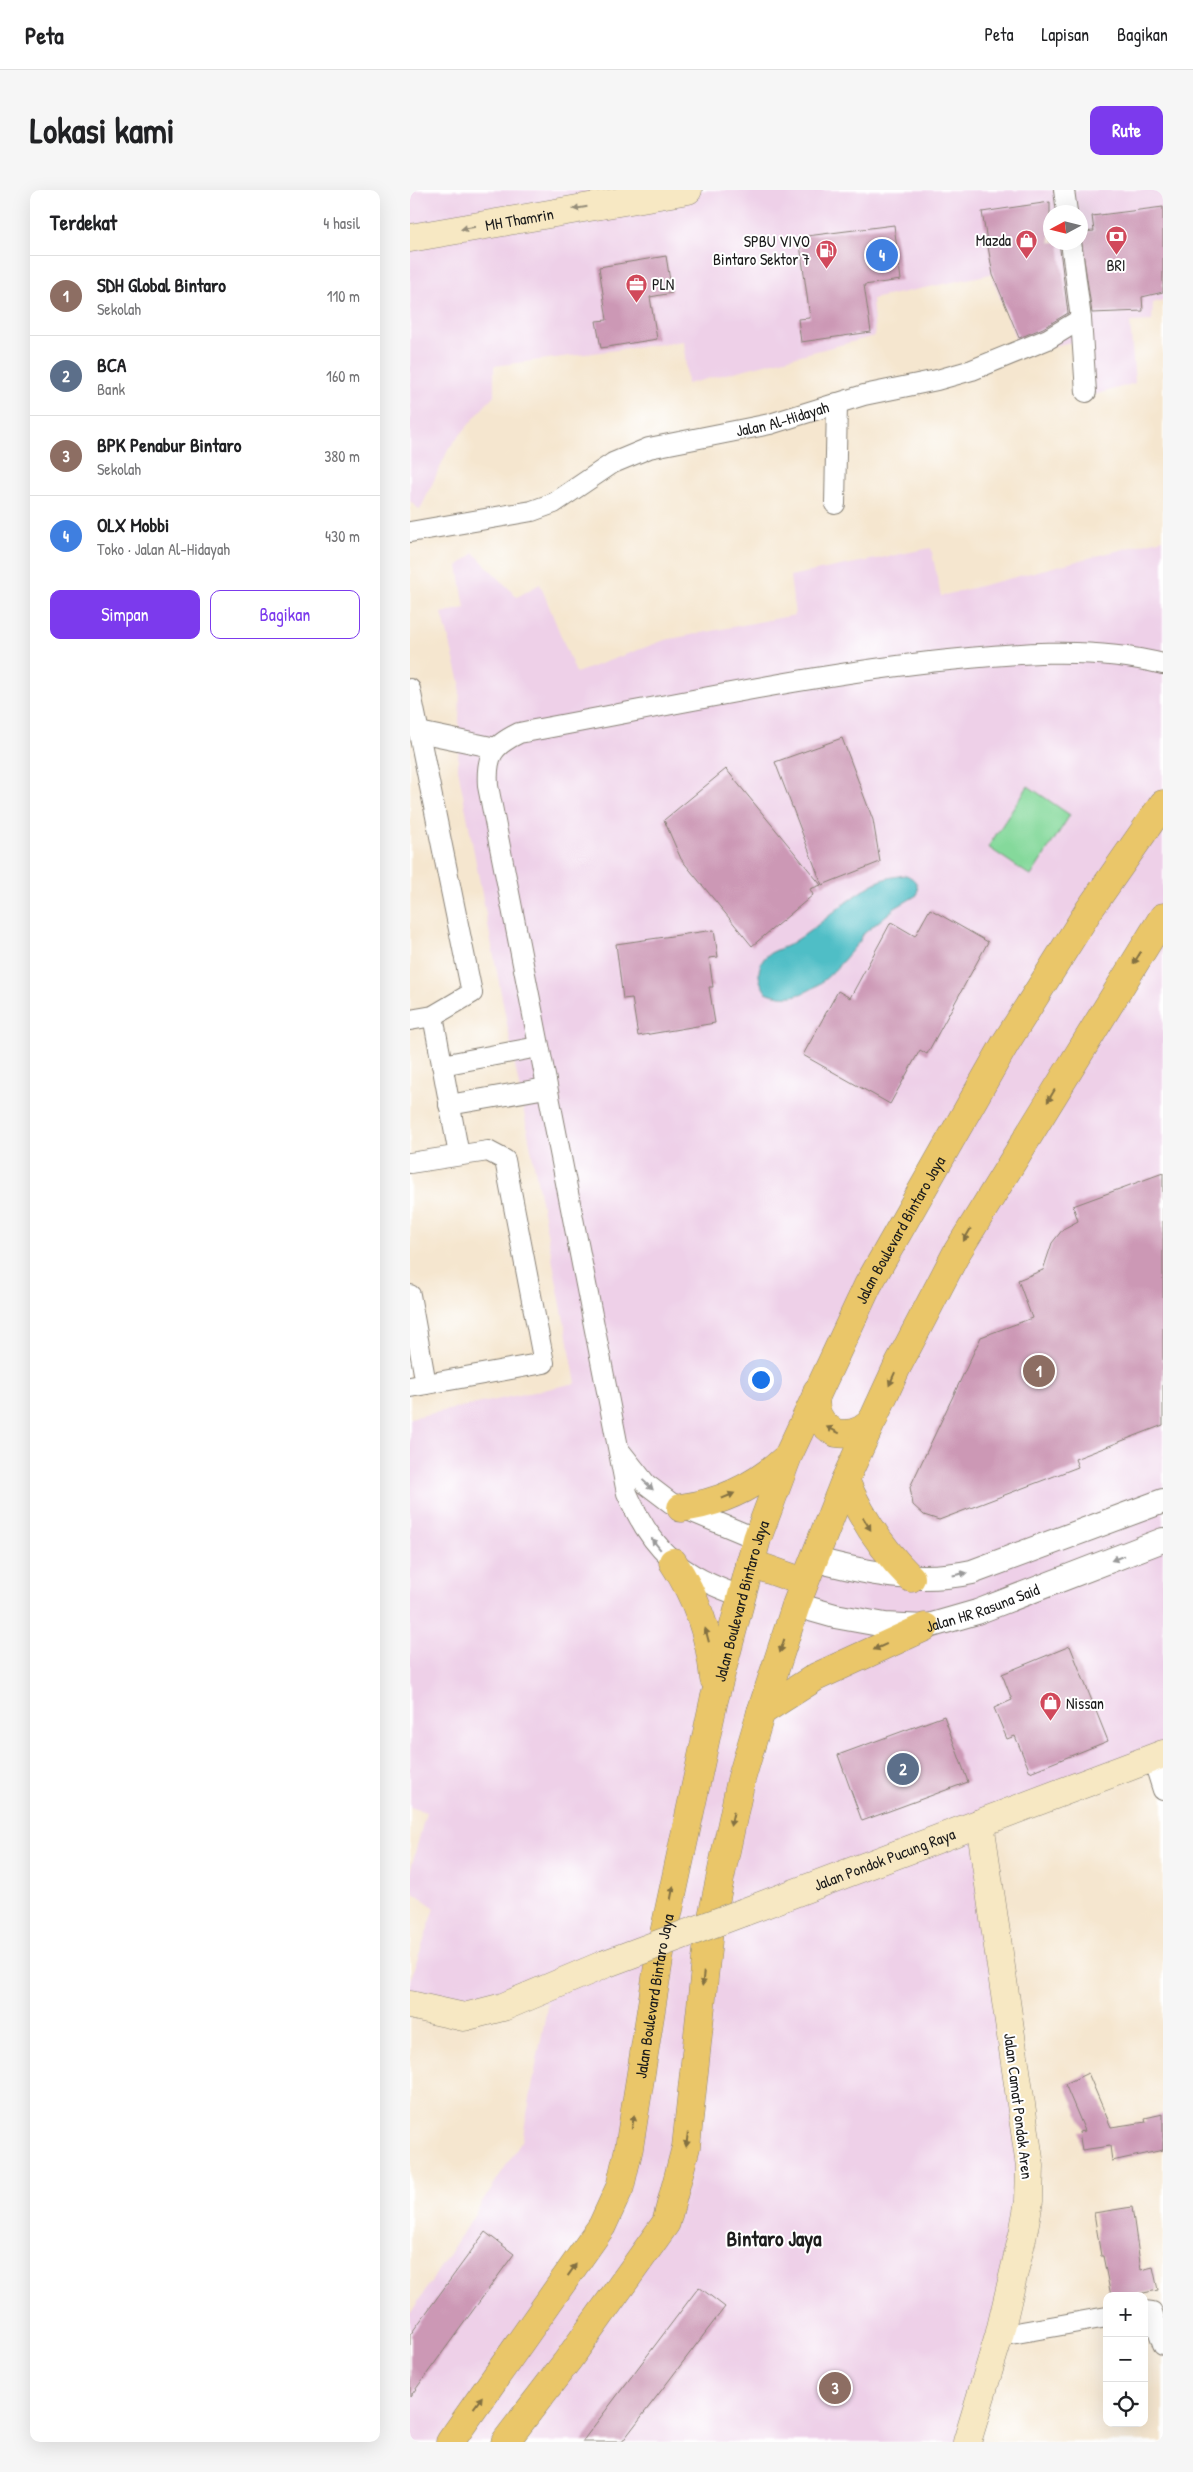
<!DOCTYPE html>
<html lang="id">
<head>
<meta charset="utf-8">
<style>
	:root { --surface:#fff; --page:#f6f6f6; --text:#202124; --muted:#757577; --line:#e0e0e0; --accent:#7c3aed }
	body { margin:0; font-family:"Patrick Hand",sans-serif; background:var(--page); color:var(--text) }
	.controls { position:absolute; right:15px; bottom:15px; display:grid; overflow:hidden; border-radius:10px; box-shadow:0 5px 20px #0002 }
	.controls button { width:45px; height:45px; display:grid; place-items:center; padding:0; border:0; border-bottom:1px solid var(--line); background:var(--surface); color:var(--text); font:25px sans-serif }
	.compass { position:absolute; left:633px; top:15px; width:45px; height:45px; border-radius:50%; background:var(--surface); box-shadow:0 5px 20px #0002; rotate:263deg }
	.you { position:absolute; left:350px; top:1189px; width:18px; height:18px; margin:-12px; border:4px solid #fff; border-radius:50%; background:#1a73e8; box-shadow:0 0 0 8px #1a73e833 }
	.badge { display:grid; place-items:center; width:32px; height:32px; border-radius:50%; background:var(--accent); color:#fff; font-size:16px; font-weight:700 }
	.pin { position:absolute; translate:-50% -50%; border:2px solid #fff; box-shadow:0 1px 5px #0006 }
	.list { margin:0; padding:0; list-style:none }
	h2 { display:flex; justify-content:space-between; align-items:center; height:65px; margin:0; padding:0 20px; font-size:21px }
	h2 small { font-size:16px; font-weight:400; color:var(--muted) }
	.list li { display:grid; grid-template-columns:32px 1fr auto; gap:15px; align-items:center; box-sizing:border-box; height:80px; padding:0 20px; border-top:1px solid var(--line) }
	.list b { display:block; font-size:19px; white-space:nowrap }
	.list p { margin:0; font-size:16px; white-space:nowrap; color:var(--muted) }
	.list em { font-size:16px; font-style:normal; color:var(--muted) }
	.actions { display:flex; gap:10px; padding:15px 20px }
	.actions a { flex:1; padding:11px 0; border:1px solid var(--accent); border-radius:10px; text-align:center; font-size:18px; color:var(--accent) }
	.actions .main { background:var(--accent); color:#fff }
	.icon { flex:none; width:28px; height:28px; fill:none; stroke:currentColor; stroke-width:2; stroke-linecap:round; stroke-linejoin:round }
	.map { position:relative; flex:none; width:753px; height:2252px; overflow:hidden; border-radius:10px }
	header { display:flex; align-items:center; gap:30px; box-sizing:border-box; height:70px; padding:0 25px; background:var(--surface); border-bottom:1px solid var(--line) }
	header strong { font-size:24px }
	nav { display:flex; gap:28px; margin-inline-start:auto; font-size:18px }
	.intro { display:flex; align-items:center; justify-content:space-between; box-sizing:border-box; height:120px; padding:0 30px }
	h1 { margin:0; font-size:35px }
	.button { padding:12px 22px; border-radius:10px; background:var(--accent); color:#fff; font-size:18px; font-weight:700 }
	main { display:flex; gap:30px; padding:0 30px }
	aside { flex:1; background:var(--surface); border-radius:10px; box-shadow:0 5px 20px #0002 }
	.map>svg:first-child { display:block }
	.built { fill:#eed0e8; fill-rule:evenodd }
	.green { fill:#85d99b; stroke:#507a5c }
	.water { fill:#50bec6; stroke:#366d71 }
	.building { fill:#cc98b5 }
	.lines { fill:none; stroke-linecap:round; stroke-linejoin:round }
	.minor-casing { stroke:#888176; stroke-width:22 }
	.tertiary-casing { stroke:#888176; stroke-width:26 }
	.secondary-casing { stroke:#888176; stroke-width:29 }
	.primary-casing { stroke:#888176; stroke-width:29 }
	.minor { stroke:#fff; stroke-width:20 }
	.tertiary { stroke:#fff; stroke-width:24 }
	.secondary { stroke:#f7e8c3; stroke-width:28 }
	.primary { stroke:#eac669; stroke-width:28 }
	.secondary-bridge-casing { stroke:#888176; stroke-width:29; stroke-linecap:butt }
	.secondary-bridge { stroke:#f7e8c3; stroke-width:28 }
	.oneway { fill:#948c78 }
	.oneway2 { fill:#837142 }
	.oneway3 { fill:#999 }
	.labels { text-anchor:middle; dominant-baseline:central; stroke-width:4; stroke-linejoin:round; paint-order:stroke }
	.street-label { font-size:16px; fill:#1c1c1c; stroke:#fff }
	.poi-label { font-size:16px; fill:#1c1c1c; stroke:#fff; text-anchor:end }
	.district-label { font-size:21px; font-weight:bold; fill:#1c1c1c; stroke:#fff }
</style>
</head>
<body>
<header>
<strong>Peta</strong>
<nav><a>Peta</a><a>Lapisan</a><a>Bagikan</a></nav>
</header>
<div class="intro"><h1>Lokasi kami</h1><a class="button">Rute</a></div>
<main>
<aside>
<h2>Terdekat<small>4 hasil</small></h2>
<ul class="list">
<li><span class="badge" style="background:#8d6e63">1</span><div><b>SDH Global Bintaro</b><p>Sekolah</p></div><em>110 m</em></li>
<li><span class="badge" style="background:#5c6f8a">2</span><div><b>BCA</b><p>Bank</p></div><em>160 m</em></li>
<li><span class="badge" style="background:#8d6e63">3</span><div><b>BPK Penabur Bintaro</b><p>Sekolah</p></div><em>380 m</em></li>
<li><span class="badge" style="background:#3f7fe0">4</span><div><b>OLX Mobbi</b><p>Toko · Jalan Al-Hidayah</p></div><em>430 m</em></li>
</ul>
<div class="actions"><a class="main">Simpan</a><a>Bagikan</a></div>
</aside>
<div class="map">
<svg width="753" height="2252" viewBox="0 0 753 2252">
	<rect width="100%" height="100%" fill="#fff"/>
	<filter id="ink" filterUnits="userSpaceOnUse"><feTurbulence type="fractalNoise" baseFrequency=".02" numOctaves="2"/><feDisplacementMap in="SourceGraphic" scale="10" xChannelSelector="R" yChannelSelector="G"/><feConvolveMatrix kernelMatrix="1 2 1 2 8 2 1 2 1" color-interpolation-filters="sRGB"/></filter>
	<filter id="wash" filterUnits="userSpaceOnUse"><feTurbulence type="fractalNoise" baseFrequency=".0096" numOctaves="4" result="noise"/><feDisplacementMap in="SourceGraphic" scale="20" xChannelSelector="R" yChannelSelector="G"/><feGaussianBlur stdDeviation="1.12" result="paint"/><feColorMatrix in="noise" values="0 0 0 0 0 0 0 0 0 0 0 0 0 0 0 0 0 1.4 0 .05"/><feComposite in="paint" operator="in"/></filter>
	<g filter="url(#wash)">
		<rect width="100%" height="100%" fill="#f5e6cf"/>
		<g class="built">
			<path d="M0,0H753V110L743,113L742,131L720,132L725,193L670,209L662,152L611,163L581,84L462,109L465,146L277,194L274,151L84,176V205L39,258L10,320L0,311ZM640,22H670V52H640Z"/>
			<path d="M753,349V1574L572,1641L622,1928L558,2252H0V2124L112,1951L138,1812L0,1821V1791L25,1718L0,1700V1682L16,1622L0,1617V1228L166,1193L48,579L50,492L32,423L55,418L48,376L64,363L107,407L130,394L166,483L255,450L385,425L380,386L521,358L531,406Z"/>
		</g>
		<path class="green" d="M618,596L660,625L621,686L578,657Z"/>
		<path class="water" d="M496,685C506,689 509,695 507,705L485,718L451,746L450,751C426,778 398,820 356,802C349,792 346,782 353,770C358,761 373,759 382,753C412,735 436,708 467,692C476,688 486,686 496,685Z"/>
		<g id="blocks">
			<g class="building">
				<path d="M640,12V52H649L658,123L633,138L609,148L583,85L572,22Z"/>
				<path d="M753,17V102L732,107L733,121L682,123L670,42L684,41L682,26Z"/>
				<path d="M484,35L491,90L454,95L461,142L391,152L388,129L400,128L389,47Z"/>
				<path d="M256,66L262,103L240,107L247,149L191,158L186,131L197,130L189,77Z"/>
				<path d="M432,548L463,630L470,672L412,695L365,572Z"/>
				<path d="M316,579L411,695L400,699L403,705L342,756L271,669L254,630Z"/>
				<path d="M520,719L578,752L517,864L510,860L480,914L393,865L428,801L440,808L481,732L505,746Z"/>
				<path d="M304,740L308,767L299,768L303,797H299L305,833L228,846L222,808L213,809L206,754Z"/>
				<path d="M753,983V1235L665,1269L668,1277L529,1330L514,1325L503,1315L500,1297L571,1147L622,1128L608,1090L633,1080L642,1053L653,1039L668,1031L663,1016Z"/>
				<path d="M660,1456L698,1551L620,1582L605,1546L597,1549L584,1518L602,1510L592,1484Z"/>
				<path d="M534,1526L558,1592L452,1631L428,1565Z"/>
				<path d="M678,1883L701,1937L736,1932L735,1928L753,1924V1960L702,1971L700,1956L672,1960L669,1942L675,1941L655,1894Z"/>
				<path d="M722,2017L731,2080L743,2077L748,2100L719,2106H701L693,2066H691L684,2023Z"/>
				<path d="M75,2042L104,2064L0,2207V2145Z"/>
				<path d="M289,2097L315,2117L212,2252H172Z"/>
			</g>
		</g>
	</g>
	<g filter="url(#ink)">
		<use href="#blocks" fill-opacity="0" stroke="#888176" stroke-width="1"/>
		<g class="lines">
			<defs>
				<g id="minor">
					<path d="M654,0L657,22"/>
					<path d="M671,129L676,202"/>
					<path d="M425,314L427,213"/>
					<path id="s1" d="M0,342L122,321L144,313L203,273L239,258L360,234L454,205L527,190L562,180L638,149L671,129L661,52"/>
					<path d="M0,499L62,803L23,826L0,830"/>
					<path d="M9,542L86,558"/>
					<path d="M23,826L49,965"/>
					<path d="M32,875L128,857"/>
					<path d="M39,915L136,898"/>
					<path d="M0,973L78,961L95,970L134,1173L0,1197"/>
					<path d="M0,1105L16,1194"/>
					<path d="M210,1261L236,1294L261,1313L347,1349"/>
					<path d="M331,1406C271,1386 242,1361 217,1303L78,596C76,566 82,556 109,543C246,518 382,488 520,472C596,464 678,455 753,474"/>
					<path d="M743,1568L753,1600"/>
					<path d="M734,2121L742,2122L753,2154"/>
					<path d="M589,2146L697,2127"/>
				</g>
				<g id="tertiary">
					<path d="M403,1369C455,1383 508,1394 562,1382L753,1311"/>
					<path id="s2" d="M386,1415L425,1426L475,1435L515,1437L567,1422L753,1350"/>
				</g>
				<g id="secondary">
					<path id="s3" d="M0,48L278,0"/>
					<path id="s4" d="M334,1722L753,1564"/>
					<path d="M0,1815L54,1827L93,1817L195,1774"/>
					<path d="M557,2252L589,2146L613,2044L619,2011L620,1976L570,1633"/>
				</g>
				<g id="primary">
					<path d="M407,1201C402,1220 409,1234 426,1243C442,1246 455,1241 464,1228"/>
					<path d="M435,1290C451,1328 472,1359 501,1388"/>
					<path d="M271,1318C312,1313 346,1296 376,1268"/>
					<path d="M263,1372C287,1408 300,1446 304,1489"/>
					<path d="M340,1373L394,1392"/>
					<path d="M351,1522L406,1487L515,1437"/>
					<path id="s5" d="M40,2252L192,2036L210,1997L219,1958L251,1757L304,1510L347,1349L378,1266L458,1095L595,854L679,720L753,614"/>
					<path d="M95,2252L158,2170L256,2033L276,1957L299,1741L331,1590L351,1522L386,1415L435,1290L487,1177L547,1062L753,727"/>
				</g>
			</defs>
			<use href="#minor" class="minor-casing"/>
			<use href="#tertiary" class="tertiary-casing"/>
			<use href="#secondary" class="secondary-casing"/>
			<use href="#primary" class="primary-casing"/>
			<use href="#minor" class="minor"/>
			<use href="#tertiary" class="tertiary"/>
			<use href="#secondary" class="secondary"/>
			<use href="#primary" class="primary"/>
			<defs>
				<path id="secondary-bridge" d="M195,1774L334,1722"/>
			</defs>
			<use href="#secondary-bridge" class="secondary-bridge-casing"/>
			<use href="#secondary-bridge" class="secondary-bridge"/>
		</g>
		<defs><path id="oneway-solid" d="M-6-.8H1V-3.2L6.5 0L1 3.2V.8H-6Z" transform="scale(1.25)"/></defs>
		<g class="oneway">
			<use href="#oneway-solid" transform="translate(170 18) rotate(171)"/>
			<use href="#oneway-solid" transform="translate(58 38) rotate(170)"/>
		</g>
		<g class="oneway2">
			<use href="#oneway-solid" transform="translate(727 768) rotate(122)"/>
			<use href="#oneway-solid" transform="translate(641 906) rotate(121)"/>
			<use href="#oneway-solid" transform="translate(557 1045) rotate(120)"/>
			<use href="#oneway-solid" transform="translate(482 1189) rotate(114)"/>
			<use href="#oneway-solid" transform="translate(423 1240) rotate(-154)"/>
			<use href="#oneway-solid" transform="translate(318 1306) rotate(-23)"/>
			<use href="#oneway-solid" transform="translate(457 1334) rotate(58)"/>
			<use href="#oneway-solid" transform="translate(297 1445) rotate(-105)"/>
			<use href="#oneway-solid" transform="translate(372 1456) rotate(108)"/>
			<use href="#oneway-solid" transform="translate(470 1457) rotate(156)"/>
			<use href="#oneway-solid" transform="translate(322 1629) rotate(103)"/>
			<use href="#oneway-solid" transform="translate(262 1703) rotate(-79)"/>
			<use href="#oneway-solid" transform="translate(293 1789) rotate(96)"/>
			<use href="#oneway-solid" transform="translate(223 1932) rotate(-81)"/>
			<use href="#oneway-solid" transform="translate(277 1950) rotate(97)"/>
			<use href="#oneway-solid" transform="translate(162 2080) rotate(-55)"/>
			<use href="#oneway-solid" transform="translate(68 2212) rotate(-54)"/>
		</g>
		<g class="oneway3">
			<use href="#oneway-solid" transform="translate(238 1295) rotate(43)"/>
			<use href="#oneway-solid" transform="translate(246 1354) rotate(-129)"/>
			<use href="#oneway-solid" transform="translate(708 1368) rotate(159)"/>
			<use href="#oneway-solid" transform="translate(550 1384) rotate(-11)"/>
		</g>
	</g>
	<defs>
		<symbol id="bank-pin" viewBox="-11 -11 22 30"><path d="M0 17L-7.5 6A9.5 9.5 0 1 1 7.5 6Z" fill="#d1495b" stroke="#fff"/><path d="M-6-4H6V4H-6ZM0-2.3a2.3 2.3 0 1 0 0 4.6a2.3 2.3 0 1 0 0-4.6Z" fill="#fff"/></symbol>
		<symbol id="shop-pin" viewBox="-11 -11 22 30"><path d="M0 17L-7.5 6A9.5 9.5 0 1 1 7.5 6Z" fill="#d1495b" stroke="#fff"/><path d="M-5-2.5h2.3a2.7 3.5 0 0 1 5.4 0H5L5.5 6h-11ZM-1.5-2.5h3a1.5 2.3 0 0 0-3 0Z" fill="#fff"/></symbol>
		<symbol id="fuel-pin" viewBox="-11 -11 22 30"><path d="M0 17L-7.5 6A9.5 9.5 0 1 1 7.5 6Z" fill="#d1495b" stroke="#fff"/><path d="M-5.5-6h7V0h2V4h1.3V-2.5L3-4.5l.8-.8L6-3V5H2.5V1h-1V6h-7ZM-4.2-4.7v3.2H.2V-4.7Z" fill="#fff"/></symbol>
		<symbol id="office-pin" viewBox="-11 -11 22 30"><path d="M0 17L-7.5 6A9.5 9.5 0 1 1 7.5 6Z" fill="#d1495b" stroke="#fff"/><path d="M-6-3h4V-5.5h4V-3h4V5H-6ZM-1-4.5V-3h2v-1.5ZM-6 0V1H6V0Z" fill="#fff"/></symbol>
	</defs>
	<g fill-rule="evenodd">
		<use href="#bank-pin" x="694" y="34" width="25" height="34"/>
		<use href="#shop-pin" x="604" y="38" width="25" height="34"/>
		<use href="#fuel-pin" x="404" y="48" width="25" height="34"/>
		<use href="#office-pin" x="214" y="82" width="25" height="34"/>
		<use href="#shop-pin" x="628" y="1500" width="25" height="34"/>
	</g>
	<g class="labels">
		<g class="street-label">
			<text stroke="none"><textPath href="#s3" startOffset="111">MH Thamrin</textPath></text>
			<text stroke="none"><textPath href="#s1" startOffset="394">Jalan Al-Hidayah</textPath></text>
			<text stroke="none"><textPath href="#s5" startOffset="1311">Jalan Boulevard Bintaro Jaya</textPath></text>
			<text stroke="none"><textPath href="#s5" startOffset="906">Jalan Boulevard Bintaro Jaya</textPath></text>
			<text stroke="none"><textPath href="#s2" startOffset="192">Jalan HR Rasuna Said</textPath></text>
			<text stroke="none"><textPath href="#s4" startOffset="150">Jalan Pondok Pucung Raya</textPath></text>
			<text stroke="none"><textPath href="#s5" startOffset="501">Jalan Boulevard Bintaro Jaya</textPath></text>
			<text transform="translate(609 1916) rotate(83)">Jalan Camat Pondok Aren</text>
		</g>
		<g class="poi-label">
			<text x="601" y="50">Mazda</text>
			<text x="400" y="51">SPBU VIVO<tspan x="400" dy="18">Bintaro Sektor 7</tspan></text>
			<text x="706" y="75" text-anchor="middle">BRI</text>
			<text x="242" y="94" text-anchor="start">PLN</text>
			<text x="656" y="1513" text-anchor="start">Nissan</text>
		</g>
		<g class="district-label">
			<text x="364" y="2048">Bintaro Jaya</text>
		</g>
	</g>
</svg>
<div class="controls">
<button>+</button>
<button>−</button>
<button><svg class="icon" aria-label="locate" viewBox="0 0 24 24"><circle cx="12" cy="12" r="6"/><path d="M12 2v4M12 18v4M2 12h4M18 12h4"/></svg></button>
</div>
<svg class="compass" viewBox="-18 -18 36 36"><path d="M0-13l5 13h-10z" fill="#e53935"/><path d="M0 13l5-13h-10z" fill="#757577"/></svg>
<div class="you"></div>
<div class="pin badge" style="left:629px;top:1181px;background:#8d6e63">1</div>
<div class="pin badge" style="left:493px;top:1579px;background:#5c6f8a">2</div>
<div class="pin badge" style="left:425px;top:2198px;background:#8d6e63">3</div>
<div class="pin badge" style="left:472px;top:65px;background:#3f7fe0">4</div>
</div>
</main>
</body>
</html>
